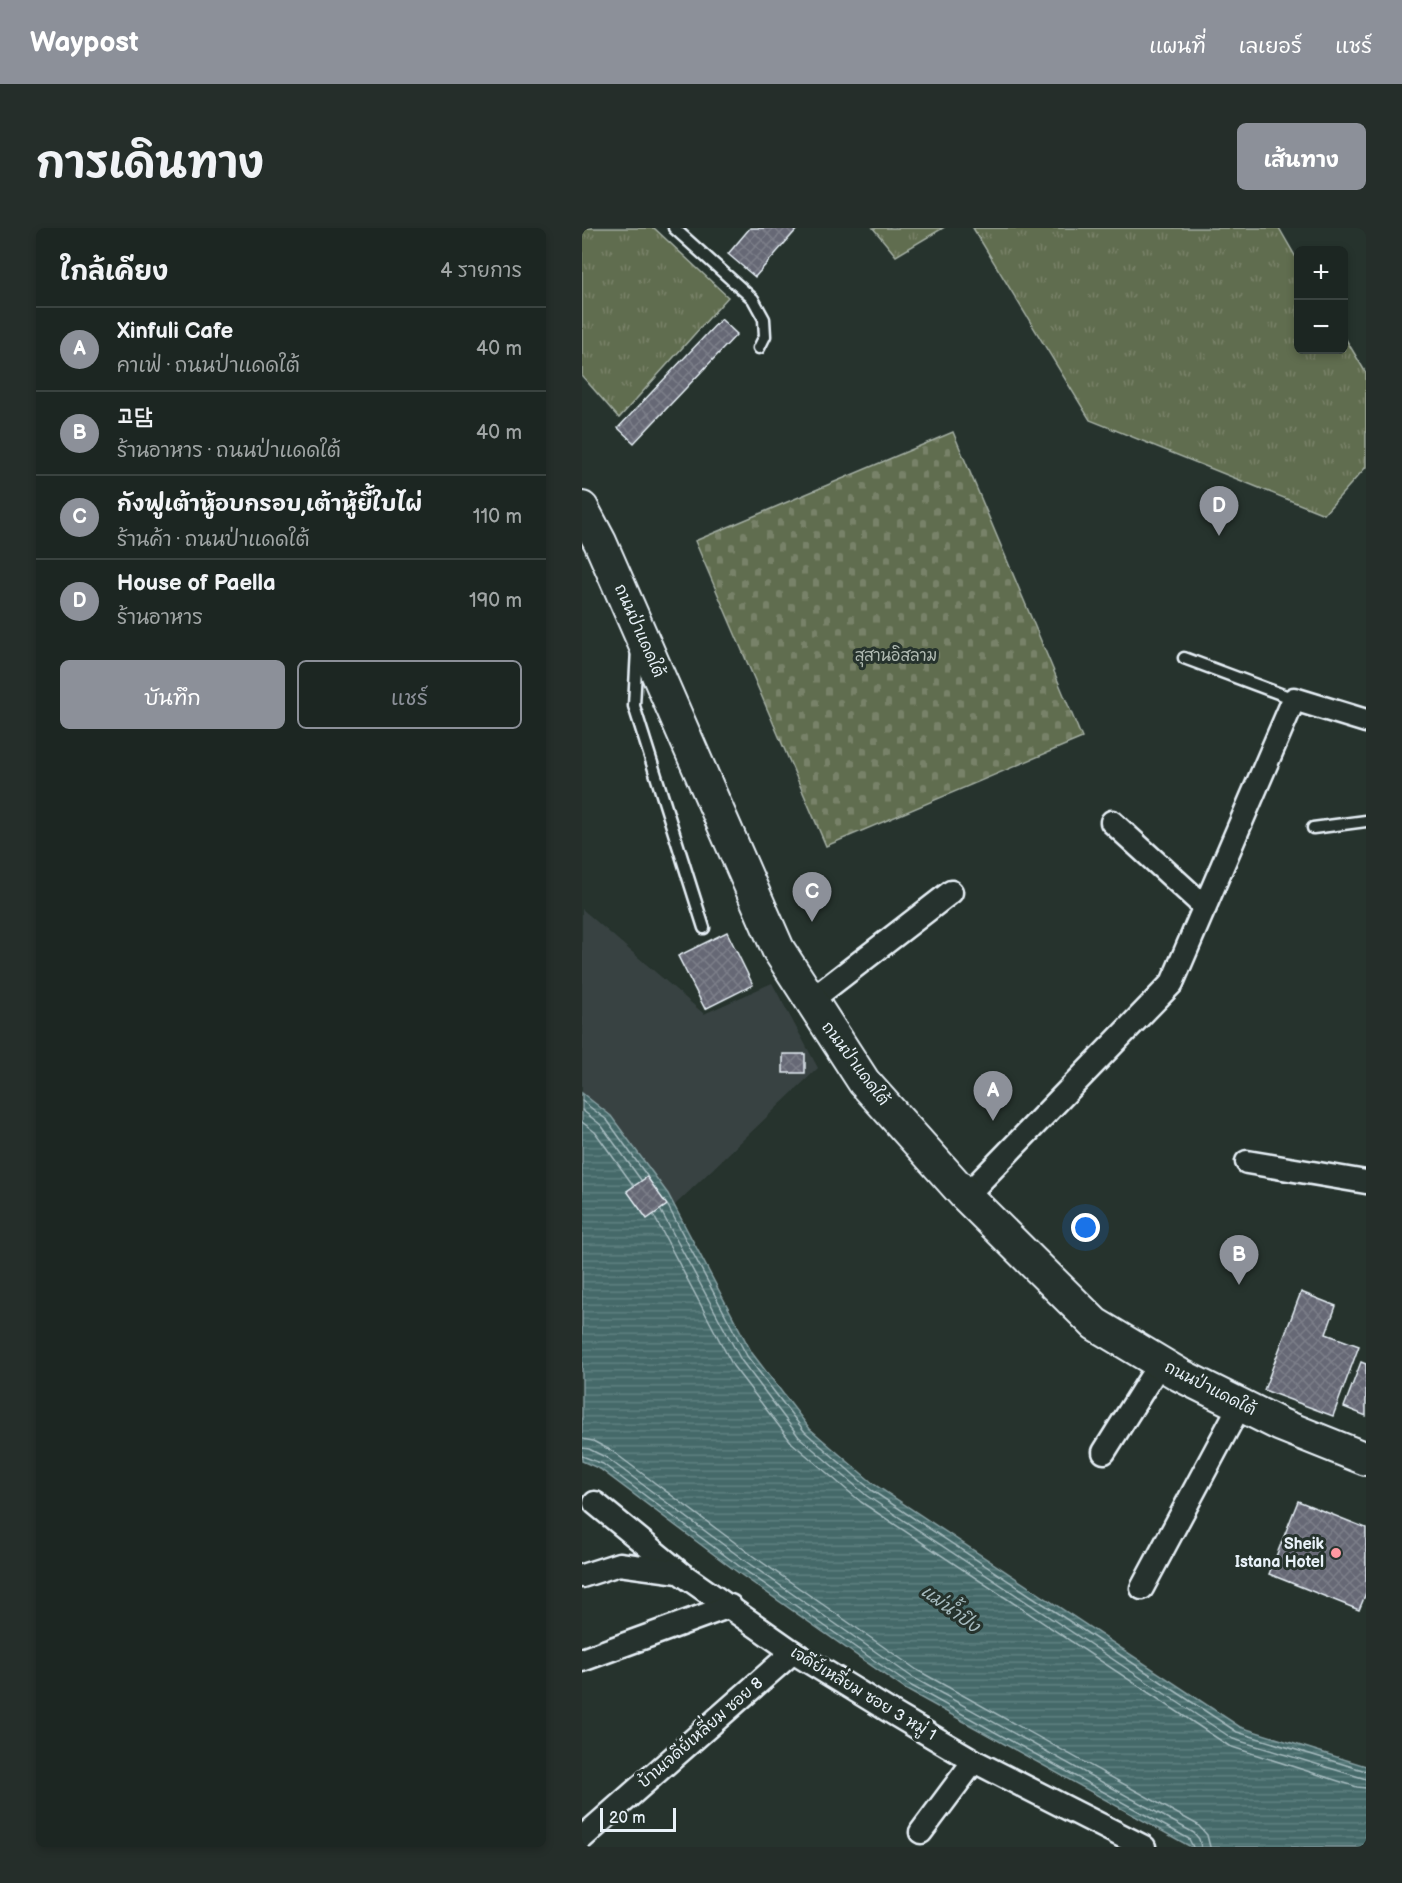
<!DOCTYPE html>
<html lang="th">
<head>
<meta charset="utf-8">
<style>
	:root { --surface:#1c2622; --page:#252e2a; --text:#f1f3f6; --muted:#a0a5a5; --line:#3a4340; --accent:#8c9099 }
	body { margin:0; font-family:"Balsamiq Sans","Poor Story","Playpen Sans Thai",sans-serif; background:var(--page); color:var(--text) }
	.controls { position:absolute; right:18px; top:18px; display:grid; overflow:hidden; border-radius:9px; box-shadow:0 3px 9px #0003 }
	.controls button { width:54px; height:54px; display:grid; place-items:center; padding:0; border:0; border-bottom:2px solid var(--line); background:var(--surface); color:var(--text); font:30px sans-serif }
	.scale { position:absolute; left:18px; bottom:15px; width:76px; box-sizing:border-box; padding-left:6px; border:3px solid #e8f1f8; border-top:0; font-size:16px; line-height:21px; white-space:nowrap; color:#e8f1f8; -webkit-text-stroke:4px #26332d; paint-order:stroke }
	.you { position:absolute; left:504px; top:1000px; width:21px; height:21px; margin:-15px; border:4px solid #fff; border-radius:50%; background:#1a73e8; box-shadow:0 0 0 9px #1a73e833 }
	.badge { display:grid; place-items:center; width:39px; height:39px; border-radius:50%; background:var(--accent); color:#fff; font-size:20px; font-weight:700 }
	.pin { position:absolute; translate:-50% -50px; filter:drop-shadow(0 2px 3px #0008) }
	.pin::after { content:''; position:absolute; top:32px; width:21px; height:18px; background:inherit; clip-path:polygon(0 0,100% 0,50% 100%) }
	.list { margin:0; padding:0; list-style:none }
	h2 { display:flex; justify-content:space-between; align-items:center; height:78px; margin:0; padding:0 24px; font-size:26px }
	h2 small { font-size:20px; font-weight:400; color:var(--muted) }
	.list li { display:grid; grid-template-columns:39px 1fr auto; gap:18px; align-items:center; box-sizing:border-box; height:84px; padding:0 24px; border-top:2px solid var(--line) }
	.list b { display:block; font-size:22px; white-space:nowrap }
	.list p { margin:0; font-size:20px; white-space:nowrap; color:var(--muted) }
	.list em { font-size:20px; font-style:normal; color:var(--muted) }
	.actions { display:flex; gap:12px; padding:18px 24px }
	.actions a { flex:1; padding:14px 0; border:2px solid var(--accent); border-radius:9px; text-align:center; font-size:21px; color:var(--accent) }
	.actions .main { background:var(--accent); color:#fff }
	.map { position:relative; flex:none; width:784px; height:1619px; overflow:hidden; border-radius:9px }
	header { display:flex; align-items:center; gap:36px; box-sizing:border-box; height:84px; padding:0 30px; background:var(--accent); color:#fff }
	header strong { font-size:28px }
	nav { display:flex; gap:33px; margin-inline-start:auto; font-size:21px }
	.intro { display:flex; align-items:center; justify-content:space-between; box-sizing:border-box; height:144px; padding:0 36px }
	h1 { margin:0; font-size:42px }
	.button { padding:15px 27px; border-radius:9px; background:var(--accent); color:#fff; font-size:21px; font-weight:700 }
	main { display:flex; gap:36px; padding:0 36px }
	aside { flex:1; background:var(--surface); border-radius:9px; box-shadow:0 3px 9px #0003 }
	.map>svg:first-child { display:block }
	.built { fill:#394343 }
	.grass { fill:url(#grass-tufts); stroke:#a4afa4; stroke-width:1.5 }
	.cemetery { fill:url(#cemetery-stones); stroke:#a4afa4; stroke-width:1.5 }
	.water { fill:url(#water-rules); stroke:#869fa2; stroke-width:1.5 }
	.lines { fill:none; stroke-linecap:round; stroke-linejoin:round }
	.shore { stroke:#a6bbbf; stroke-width:1.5 }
	.building { fill:url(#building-cross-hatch); stroke:#e8f1f8; stroke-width:1.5 }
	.lane-casing { stroke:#e8f1f8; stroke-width:15 }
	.street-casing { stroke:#e8f1f8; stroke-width:27 }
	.secondary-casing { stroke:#e8f1f8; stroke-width:36 }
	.lane { stroke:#26332d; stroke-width:10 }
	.street { stroke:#26332d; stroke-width:22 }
	.secondary { stroke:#26332d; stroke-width:32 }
	.poi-dot { fill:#ff9aa2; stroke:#26332d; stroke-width:2 }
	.labels { text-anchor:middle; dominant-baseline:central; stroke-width:6; stroke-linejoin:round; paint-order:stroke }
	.street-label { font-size:16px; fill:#e8f1f8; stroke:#26332d }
	.park-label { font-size:16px; fill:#b2bcb4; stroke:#26332d }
	.poi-label { font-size:16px; font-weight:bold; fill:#e8f1f8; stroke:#26332d; text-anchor:end }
	.water-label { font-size:18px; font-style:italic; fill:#a6bbbf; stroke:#26332d }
</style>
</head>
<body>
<header>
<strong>Waypost</strong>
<nav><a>แผนที่</a><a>เลเยอร์</a><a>แชร์</a></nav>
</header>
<div class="intro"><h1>การเดินทาง</h1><a class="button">เส้นทาง</a></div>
<main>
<aside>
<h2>ใกล้เคียง<small>4 รายการ</small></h2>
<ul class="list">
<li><span class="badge">A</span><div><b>Xinfuli Cafe</b><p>คาเฟ่ · ถนนป่าแดดใต้</p></div><em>40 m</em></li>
<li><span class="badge">B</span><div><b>고담</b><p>ร้านอาหาร · ถนนป่าแดดใต้</p></div><em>40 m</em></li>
<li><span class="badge">C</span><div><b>กังฟูเต้าหู้อบกรอบ,เต้าหู้ยี้ใบไผ่</b><p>ร้านค้า · ถนนป่าแดดใต้</p></div><em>110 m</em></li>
<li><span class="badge">D</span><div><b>House of Paella</b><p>ร้านอาหาร</p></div><em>190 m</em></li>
</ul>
<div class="actions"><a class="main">บันทึก</a><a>แชร์</a></div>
</aside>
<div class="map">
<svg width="784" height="1619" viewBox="0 0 784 1619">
	<defs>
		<pattern id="grass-tufts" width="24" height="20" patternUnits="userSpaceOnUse" patternTransform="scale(1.5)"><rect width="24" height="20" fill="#616d4f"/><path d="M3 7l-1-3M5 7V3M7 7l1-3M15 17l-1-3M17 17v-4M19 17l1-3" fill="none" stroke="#788269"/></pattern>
		<pattern id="cemetery-stones" width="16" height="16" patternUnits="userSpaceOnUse" patternTransform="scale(1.5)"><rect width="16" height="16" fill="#616d4f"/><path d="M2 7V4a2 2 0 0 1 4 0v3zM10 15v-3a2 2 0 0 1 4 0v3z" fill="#788269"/></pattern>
		<pattern id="water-rules" width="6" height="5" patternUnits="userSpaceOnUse" patternTransform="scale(1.5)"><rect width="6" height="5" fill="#446969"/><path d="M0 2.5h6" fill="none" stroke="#5f7f7f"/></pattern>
		<pattern id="building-cross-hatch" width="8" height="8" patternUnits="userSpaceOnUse" patternTransform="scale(1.5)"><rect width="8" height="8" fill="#666875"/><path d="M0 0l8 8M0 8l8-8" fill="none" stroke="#7c7e89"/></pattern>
	</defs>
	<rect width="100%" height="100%" fill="#26332d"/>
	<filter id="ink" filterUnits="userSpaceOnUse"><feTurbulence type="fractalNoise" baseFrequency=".0167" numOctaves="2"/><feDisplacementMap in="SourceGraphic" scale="12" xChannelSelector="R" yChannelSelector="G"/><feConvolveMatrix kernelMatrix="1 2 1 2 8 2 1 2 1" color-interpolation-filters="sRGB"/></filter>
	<g filter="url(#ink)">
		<path class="built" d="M0,681L122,786L190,755L236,840L73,996L0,1181Z"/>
		<g class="grass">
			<path d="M0,0H72L146,69L37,190L0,148Z"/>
			<path d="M291,0H361L314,28Z"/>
			<path d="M391,0H697L716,33V122H762V108L784,145V239L742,286L508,192Z"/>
		</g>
		<path class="cemetery" d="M371,204L500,510L244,618L113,313Z"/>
		<path class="water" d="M0,865L29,888L86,966L170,1125L228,1201L293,1257L658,1499L784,1538V1619H609L323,1461L158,1346L18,1241L0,1233Z"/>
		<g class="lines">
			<g class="shore">
				<path d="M0,873L25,892L65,948"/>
				<path d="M0,882L19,897L59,952"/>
				<path d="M0,894L13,904L51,957"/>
				<path d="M86,978L165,1128L223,1204L289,1262L655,1504L784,1543"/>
				<path d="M79,983L159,1132L217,1209L285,1268L651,1511L784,1551"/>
				<path d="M72,988L151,1138L210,1215L279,1274L647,1518L775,1559L784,1560"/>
				<path d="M0,1211L11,1213L30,1223L171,1328L335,1442L616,1597L625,1607L628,1619"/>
				<path d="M0,1220L7,1221L25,1230L166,1335L330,1449L612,1605L617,1611L619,1619"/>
				<path d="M0,1228L21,1236L161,1341L326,1456L607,1611L611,1619"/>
			</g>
		</g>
		<g class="building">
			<path d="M168,0H216L173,49L146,26Z"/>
			<path d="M139,91L155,106L52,215L36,200Z"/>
			<path d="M145,704L171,757L123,781L96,728Z"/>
			<rect x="201" y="826" width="22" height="19"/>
			<path d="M65,949L85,977L65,991L45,963Z"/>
			<path d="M719,1064L754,1078L744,1106L777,1118L751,1188L682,1162Z"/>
			<path d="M779,1134L784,1136V1188L762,1179Z"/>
			<path d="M716,1273L784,1300V1365L777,1382L687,1346Z"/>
		</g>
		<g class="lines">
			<defs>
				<g id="lane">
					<path d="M92,0L171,71L182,91L183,108L177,120"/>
					<path d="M55,421L52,478L122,700"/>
					<path d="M602,430L712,471"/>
					<path d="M731,600L784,593"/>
				</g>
				<g id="street">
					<path d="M530,594L623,679"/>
					<path d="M228,773L369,664"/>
					<path d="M665,934L784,954"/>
					<path d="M384,968L590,755L712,471L784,493"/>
					<path d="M522,1224L578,1135"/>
					<path d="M13,1275L96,1343"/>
					<path d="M0,1348L37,1336L97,1344L211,1424L314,1487L392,1533L562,1619"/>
					<path d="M560,1360L658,1177"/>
					<path d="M0,1432L148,1378"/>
					<path d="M339,1604L392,1533"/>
					<path d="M0,1610L211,1424"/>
				</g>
				<path id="secondary" d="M0,280L18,314L196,721L282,854L384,968L513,1096L598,1147L699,1197L784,1231"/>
			</defs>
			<use href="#lane" class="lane-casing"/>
			<use href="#street" class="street-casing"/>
			<use href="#secondary" class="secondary-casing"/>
			<use href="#lane" class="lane"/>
			<use href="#street" class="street"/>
			<use href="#secondary" class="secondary"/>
		</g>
	</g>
	<circle class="poi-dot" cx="754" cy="1325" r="6"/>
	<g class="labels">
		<g class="street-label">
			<text transform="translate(57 403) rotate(66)">ถนนป่าแดดใต้</text>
			<text transform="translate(273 836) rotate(53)">ถนนป่าแดดใต้</text>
			<text transform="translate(628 1161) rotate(27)">ถนนป่าแดดใต้</text>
			<text transform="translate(281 1466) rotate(31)">เจดีย์เหลี่ยม ซอย 3 หมู่ 1</text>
			<text transform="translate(119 1505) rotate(-41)">บ้านเจดีย์เหลี่ยม ซอย 8</text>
		</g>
		<g class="park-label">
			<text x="314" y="428">สุสานอิสลาม</text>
		</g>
		<g class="poi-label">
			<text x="742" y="1316">Sheik<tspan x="742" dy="18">Istana Hotel</tspan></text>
		</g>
		<g class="water-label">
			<text transform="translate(368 1381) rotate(36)">แม่น้ำปิง</text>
		</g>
	</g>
</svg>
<div class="controls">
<button>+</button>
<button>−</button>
</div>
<div class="scale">20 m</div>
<div class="you"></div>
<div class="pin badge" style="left:411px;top:893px">A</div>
<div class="pin badge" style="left:657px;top:1057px">B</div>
<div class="pin badge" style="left:230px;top:694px">C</div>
<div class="pin badge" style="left:637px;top:308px">D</div>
</div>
</main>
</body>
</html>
